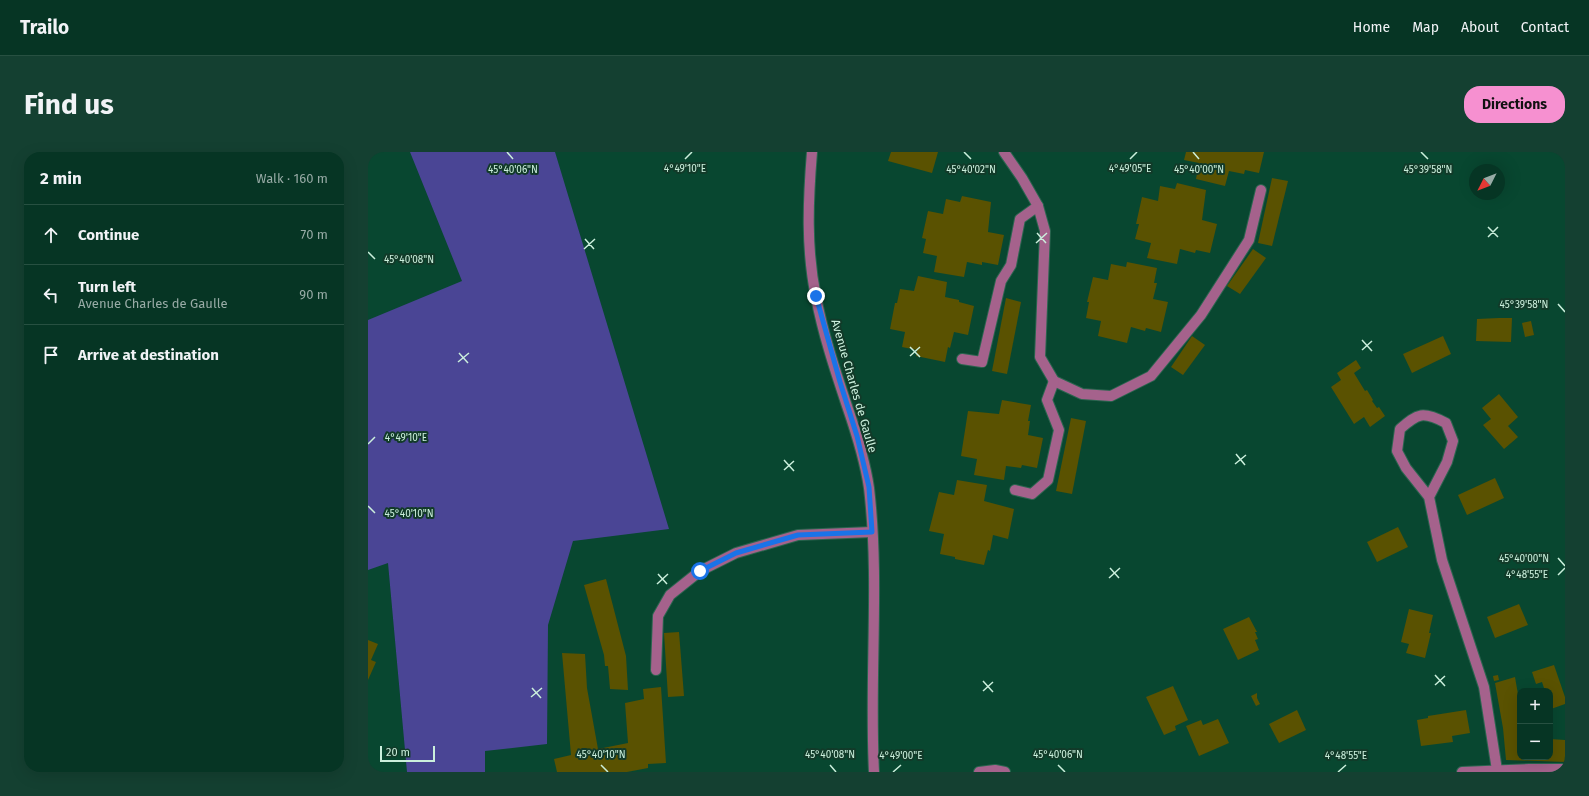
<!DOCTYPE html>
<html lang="en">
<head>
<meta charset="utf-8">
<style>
	:root { --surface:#063524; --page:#144031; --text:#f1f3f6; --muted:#98aba6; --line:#275041; --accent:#f690d0 }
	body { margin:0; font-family:"Fira Sans",sans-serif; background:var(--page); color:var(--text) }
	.controls { position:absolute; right:12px; bottom:12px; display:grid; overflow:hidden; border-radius:8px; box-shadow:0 4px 16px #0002 }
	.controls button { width:36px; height:36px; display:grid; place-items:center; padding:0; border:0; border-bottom:1px solid var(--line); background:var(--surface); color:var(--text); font:20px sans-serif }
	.compass { position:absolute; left:1101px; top:12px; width:36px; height:36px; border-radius:50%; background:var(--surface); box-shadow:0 4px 16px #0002; rotate:228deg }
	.scale { position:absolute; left:12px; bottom:10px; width:55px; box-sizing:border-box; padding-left:4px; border:2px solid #cbefdc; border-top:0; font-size:11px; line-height:14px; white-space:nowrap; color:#cbefdc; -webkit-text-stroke:3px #123a29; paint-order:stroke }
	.stop { position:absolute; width:12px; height:12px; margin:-9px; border:3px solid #1a73e8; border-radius:50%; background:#fff }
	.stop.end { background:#1a73e8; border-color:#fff; box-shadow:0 1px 4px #0008 }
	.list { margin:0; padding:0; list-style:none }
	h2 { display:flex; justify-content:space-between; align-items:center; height:52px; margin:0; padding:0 16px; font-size:17px }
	h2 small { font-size:13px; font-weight:400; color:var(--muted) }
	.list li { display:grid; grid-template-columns:26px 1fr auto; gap:12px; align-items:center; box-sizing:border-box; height:60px; padding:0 16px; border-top:1px solid var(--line) }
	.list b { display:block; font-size:15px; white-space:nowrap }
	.list p { margin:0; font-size:13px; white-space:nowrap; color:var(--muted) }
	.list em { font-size:13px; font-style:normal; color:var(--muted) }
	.icon { flex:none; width:22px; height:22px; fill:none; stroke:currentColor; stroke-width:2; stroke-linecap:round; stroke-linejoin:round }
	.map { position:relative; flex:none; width:1197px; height:620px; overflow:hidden; border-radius:16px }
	header { display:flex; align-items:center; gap:24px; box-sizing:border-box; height:56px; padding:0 20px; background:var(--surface); border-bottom:1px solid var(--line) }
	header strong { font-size:19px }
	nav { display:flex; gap:22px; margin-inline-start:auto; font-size:14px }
	.intro { display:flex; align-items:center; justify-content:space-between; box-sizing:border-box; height:96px; padding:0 24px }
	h1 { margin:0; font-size:28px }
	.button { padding:10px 18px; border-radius:16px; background:var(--accent); color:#111; font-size:14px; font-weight:700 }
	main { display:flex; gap:24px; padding:0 24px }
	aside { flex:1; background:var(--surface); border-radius:16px; box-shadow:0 4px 16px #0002 }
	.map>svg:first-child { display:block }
	.green { fill:#4a4595 }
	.building { fill:#5a5201 }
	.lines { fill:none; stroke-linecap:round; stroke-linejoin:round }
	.minor-casing { stroke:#2b654f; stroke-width:12 }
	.minor { stroke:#a5628c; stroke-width:10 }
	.route { stroke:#1a73e8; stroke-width:5 }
	.ticks { fill:none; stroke:#cbefdc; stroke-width:1.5 }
	.labels { text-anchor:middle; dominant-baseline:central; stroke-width:4; stroke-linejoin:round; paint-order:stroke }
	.street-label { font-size:12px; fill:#cbefdc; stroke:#123a29 }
	.ticks-label { font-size:10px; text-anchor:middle; fill:#cbefdc; stroke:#123a29; stroke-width:4; stroke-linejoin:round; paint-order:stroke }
</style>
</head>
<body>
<header>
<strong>Trailo</strong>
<nav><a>Home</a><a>Map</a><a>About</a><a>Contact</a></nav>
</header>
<div class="intro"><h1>Find us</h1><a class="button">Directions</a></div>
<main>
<aside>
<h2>2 min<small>Walk · 160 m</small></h2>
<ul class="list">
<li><svg class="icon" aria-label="ahead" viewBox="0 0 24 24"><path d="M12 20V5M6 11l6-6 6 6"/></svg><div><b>Continue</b></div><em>70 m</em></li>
<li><svg class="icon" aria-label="left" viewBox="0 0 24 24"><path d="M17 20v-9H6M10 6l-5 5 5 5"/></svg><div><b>Turn left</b><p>Avenue Charles de Gaulle</p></div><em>90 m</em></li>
<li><svg class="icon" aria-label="arrive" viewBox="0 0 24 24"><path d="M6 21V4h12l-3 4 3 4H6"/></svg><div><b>Arrive at destination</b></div></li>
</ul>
</aside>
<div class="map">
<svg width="1197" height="620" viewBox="0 0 1197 620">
	<rect width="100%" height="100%" fill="#084730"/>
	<path class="green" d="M42,0H187L301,377L205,389L180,473L179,592L117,599V620H39L20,411L0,418V168L94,129Z"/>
	<g class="building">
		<path d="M523,0H570L564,21L520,9Z"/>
		<path d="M818,0H896L891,21L877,18L876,22L861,19L857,34L828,27L831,11L816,8Z"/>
		<path d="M904,26L920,29L904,94L890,91Z"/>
		<path d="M809,31L838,38L834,68L849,72L842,101L828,98L827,101L812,97L809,112L779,106L783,91L767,87L771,72H768L774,45L790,49L792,34L807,37Z"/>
		<path d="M594,44L623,50L620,80L636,83L630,113L614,110V113L599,110L596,125L566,120L569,104L555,101L558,87L554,86L560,59L575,62L578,47L592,50Z"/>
		<path d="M885,97L898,106L872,142L859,134Z"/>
		<path d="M759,110L789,116L786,131H789L785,147L800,150L793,180L778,176L777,179L763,175L759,191L730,184L733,169L718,166L721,150H719L725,125L740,128L743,112L758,115Z"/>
		<path d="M550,124L579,130L577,145L591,148V150L606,154L600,183L586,180L582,196L580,195L577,210L548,204L549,198L534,195L537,180L522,177L527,151H529L532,137L546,139Z"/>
		<path d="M638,146L653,150L639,222L624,219Z"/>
		<path d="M1131,166H1144L1143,190L1108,189L1109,167Z"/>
		<path d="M1163,169L1166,183L1157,185L1154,171Z"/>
		<path d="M824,184L837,193L815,223L803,215Z"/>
		<path d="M1075,184L1083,202L1044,221L1035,202Z"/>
		<path d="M988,208L993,216L986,221L997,239L999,238L1005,248L1004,249L1009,256L1011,255L1017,264L1002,275L996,265L986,272L963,235L973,228L969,221Z"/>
		<path d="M1131,242L1150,265L1140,274L1150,285L1136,297L1115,273L1123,267L1114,256Z"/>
		<path d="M634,248L663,253L660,269H662L660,283L675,286L669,316L654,313L653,316L638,314L636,328L606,323L609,307L593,304L600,259L631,262Z"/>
		<path d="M703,266L718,269L704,342L688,339Z"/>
		<path d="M1127,326L1136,346L1099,363L1090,343Z"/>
		<path d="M589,328L619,333L616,349L646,357L640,387L625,383L622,399L620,398L616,413L587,407V405L572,402L576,382L561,379L571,340L586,343Z"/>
		<path d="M1030,375L1040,395L1009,410L999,390Z"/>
		<path d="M238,427L258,504L260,538L242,537L240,514H237L236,503L216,433Z"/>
		<path d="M1151,452L1160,473L1127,486L1119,465Z"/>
		<path d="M1041,457L1065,463L1061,481H1063L1057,506L1038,501L1041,492L1033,490Z"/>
		<path d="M881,465L889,480H887L890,487L887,488L891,498L870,508L855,477Z"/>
		<path d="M311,480L316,544L300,545L296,481Z"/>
		<path d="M0,488L10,492L3,508L8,510L0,528Z"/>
		<path d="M194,501L217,502L219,536L230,597L260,591L257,551L276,547L275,537L293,535L298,611L280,612V616L259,620H189L186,607L203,603Z"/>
		<path d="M1186,513L1197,545V552L1183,557L1182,539H1177L1174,530L1168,532L1164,520Z"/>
		<path d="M1130,523L1131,528L1126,529L1125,524Z"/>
		<path d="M1147,525L1152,554V605H1182V587L1197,588V610L1138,608L1135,576L1127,531Z"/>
		<path d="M805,534L820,568L807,574L808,578L796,583L778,545Z"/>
		<path d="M889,541V546L892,552L888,554L883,544Z"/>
		<path d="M929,558L938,578L911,591L901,572Z"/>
		<path d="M1098,558L1102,581L1084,584L1085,590L1053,594L1049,568L1060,566V564Z"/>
		<path d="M850,567L861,591L831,604L818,574L833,568L835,573Z"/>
	</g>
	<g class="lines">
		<defs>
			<g id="minor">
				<path d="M444,0C440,49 438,97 448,145C455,182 467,218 479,254C488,280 497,308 501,336C512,430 501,525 506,620"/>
				<path d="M636,0L654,26L670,54L677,79L672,205L686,229L714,242L743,244L783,224L833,163L881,88L893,38"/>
				<path d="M594,207L614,210L633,129L643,113L652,67L670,54"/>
				<path d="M647,338L664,342L680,328L691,278L679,248L686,229"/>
				<path d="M1061,345L1038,316L1029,299L1032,277C1050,261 1055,259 1078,271L1085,289L1079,310L1061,345L1074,408L1116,535L1129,618"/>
				<path d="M288,518L290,464L302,443L332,419L368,401L430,383L504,380"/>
				<path d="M611,620L627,618L637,620"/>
				<path d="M1094,620L1161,617H1197"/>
			</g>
		</defs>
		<use href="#minor" class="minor-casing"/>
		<use href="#minor" class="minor"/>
	</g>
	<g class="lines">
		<path class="route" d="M332,419L368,401L430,383L504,380L501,335L489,284L472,230L448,144"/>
	</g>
	<path class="ticks" d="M139,0L145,7M596,0L603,7M825,0L831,7M1053,0L1060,7M317,7L324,0M762,7L769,0M1120,75L1130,85M669,81L678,91M1120,85L1130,75M217,87L226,97M668,91L679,81M216,97L227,87M0,100L7,107M1190,152L1197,160M994,188L1004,199M542,195L552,205M994,198L1004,189M91,201L100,211M542,204L552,195M90,210L101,201M0,292L7,285M868,302L877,313M416,308L426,319M867,312L878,303M416,318L426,309M0,354L7,361M1190,406L1197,414M742,416L751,426M290,422L299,432M1190,423L1197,416M741,426L752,416M289,432L300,422M1067,523L1077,534M615,529L625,540M1067,533L1077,524M164,536L173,546M615,539L625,530M163,545L174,536M233,613L240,620M462,613L468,620M690,613L697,620M525,620L533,613M970,620L978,613"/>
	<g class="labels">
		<g class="street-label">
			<text transform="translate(486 234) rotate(74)">Avenue Charles de Gaulle</text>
		</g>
	</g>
	<g class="ticks-label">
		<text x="317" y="20">4°49'10"E</text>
		<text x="762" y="20">4°49'05"E</text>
		<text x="145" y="21">45°40'06"N</text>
		<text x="831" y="21">45°40'00"N</text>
		<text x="603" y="21">45°40'02"N</text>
		<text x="1060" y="21">45°39'58"N</text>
		<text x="41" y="111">45°40'08"N</text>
		<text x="1156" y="156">45°39'58"N</text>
		<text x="38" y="289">4°49'10"E</text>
		<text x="41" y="365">45°40'10"N</text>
		<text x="1156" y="410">45°40'00"N</text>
		<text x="1159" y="426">4°48'55"E</text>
		<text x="233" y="606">45°40'10"N</text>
		<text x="462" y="606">45°40'08"N</text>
		<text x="690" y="606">45°40'06"N</text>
		<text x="533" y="607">4°49'00"E</text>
		<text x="978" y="607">4°48'55"E</text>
	</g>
</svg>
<div class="controls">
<button>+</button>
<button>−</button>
</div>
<svg class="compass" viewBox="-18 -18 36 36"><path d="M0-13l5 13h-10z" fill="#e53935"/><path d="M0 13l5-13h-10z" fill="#98aba6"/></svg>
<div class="scale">20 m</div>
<div class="stop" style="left:332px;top:419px"></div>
<div class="stop end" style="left:448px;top:144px"></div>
</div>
</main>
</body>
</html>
